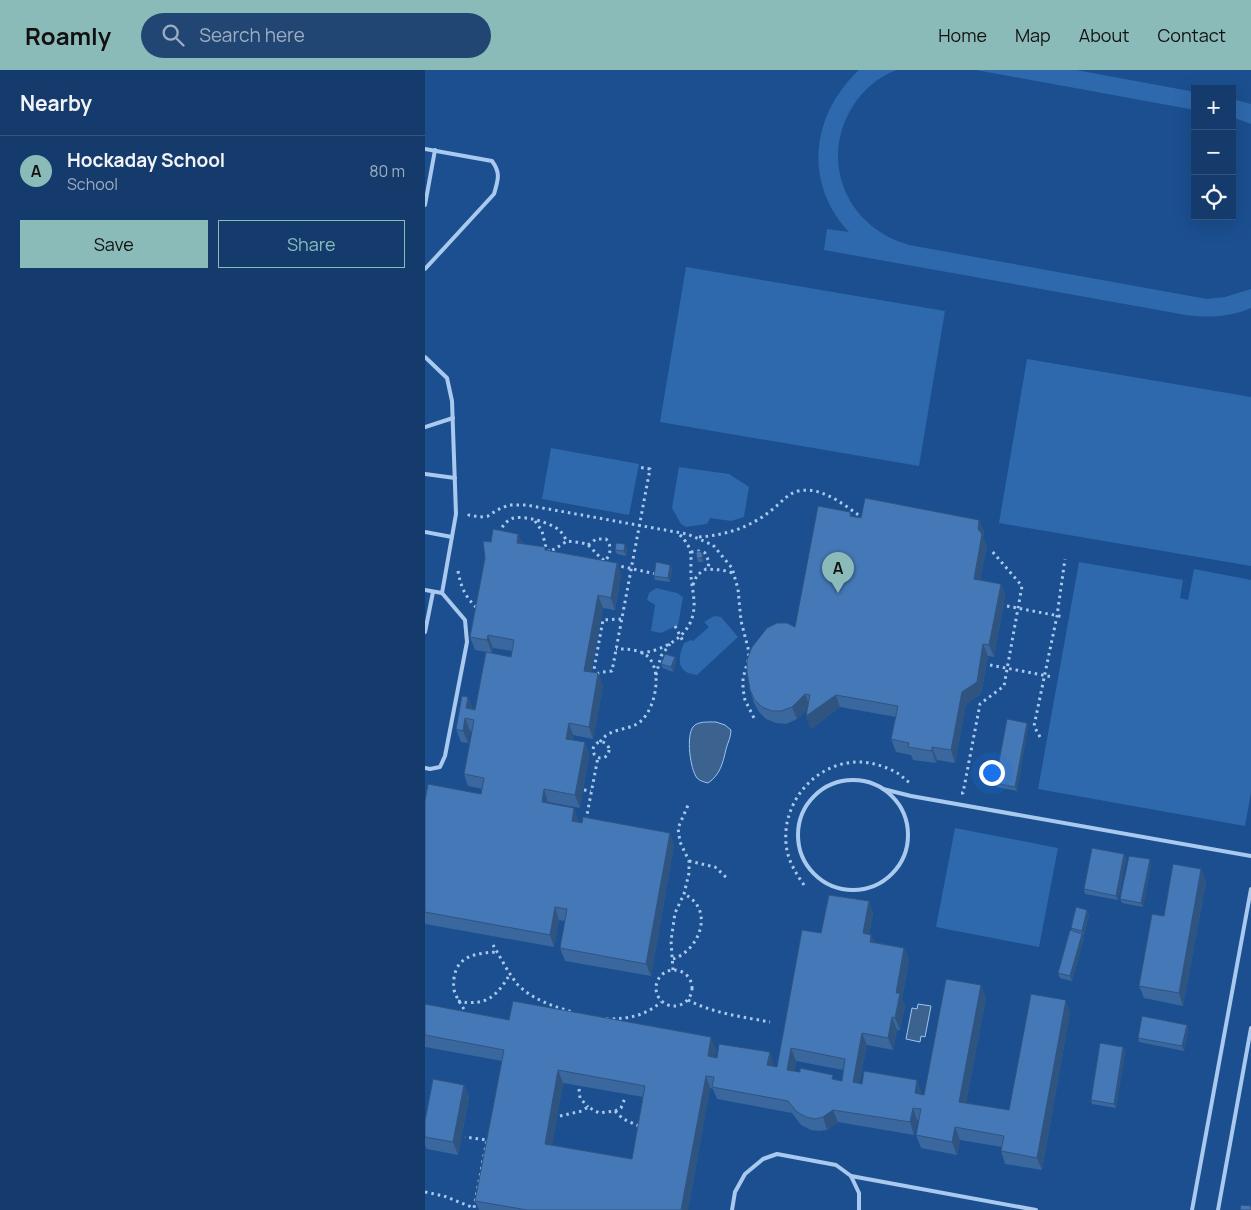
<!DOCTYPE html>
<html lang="en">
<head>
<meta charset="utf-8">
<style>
	:root { --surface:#143b6b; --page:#214673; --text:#f1f3f6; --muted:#9dadc1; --line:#33557e; --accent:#8bbbb9 }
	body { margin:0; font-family:Manrope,sans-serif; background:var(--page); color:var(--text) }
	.controls { position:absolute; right:15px; top:15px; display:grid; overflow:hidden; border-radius:0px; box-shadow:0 5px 20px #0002 }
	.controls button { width:45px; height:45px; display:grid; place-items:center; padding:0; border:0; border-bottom:1px solid var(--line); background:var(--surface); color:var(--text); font:25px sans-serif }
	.you { position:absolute; left:566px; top:702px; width:18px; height:18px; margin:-12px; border:4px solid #fff; border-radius:50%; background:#1a73e8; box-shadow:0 0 0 8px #1a73e833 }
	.badge { display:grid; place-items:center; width:32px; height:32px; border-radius:50%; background:var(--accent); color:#111; font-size:16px; font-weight:700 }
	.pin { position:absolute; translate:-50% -41px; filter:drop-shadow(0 1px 2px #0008) }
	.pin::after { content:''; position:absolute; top:26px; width:18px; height:15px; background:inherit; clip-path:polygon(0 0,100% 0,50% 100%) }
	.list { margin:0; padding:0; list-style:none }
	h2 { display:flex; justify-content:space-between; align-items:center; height:65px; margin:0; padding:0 20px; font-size:21px }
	h2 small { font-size:16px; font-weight:400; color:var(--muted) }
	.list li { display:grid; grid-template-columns:32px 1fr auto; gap:15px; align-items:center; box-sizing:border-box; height:70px; padding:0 20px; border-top:1px solid var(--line) }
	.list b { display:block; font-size:19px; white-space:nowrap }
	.list p { margin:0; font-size:16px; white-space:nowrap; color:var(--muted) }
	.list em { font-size:16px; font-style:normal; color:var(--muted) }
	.actions { display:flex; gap:10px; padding:15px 20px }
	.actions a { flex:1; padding:11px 0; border:1px solid var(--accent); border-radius:0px; text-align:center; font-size:18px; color:var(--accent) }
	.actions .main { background:var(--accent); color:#111 }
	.icon { flex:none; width:28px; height:28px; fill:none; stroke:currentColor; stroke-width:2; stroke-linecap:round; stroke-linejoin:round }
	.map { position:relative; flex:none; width:826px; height:1140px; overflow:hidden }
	header { display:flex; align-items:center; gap:30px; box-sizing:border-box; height:70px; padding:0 25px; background:var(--accent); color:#111 }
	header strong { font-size:24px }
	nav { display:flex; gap:28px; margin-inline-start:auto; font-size:18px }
	.search { width:350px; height:45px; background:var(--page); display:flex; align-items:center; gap:12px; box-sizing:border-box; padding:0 18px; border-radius:28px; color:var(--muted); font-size:19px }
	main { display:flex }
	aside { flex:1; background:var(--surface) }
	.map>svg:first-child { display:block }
	.green { fill:#2e69ad }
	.water { fill:#3c6290; stroke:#9cc4f0 }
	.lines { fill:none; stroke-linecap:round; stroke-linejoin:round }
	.path { stroke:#a9c9ee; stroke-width:3; stroke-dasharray:2.5 4; stroke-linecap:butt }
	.lane { stroke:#a9c9ee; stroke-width:4 }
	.wall { fill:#3a679d; fill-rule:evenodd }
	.shaded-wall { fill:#305480 }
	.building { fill:#4478b7; stroke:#305480; fill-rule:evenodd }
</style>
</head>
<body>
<header>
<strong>Roamly</strong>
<div class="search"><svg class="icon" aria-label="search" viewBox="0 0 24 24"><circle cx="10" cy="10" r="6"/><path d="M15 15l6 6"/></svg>Search here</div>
<nav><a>Home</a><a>Map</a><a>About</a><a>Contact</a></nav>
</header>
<main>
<aside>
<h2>Nearby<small></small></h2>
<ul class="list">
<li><span class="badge">A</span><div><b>Hockaday School</b><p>School</p></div><em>80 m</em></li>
</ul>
<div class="actions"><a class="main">Save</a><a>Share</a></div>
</aside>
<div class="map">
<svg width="826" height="1140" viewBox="0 0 826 1140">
	<rect width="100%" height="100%" fill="#1b4f8f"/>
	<g class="green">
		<path d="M434,0H472C454,6 438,20 428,36C393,91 422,158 484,175L782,229L800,227L826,219V238C806,247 783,248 761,245L399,180L402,159L424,162C378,113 386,45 434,0Z"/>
		<path d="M551,0H651L770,22V40Z"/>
		<path d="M807,29L826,34V54L807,47Z"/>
		<path d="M261,197L520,241L494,396L235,352Z"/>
		<path d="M602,289L826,327V496L574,453Z"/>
		<path d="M126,378L214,394L204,445L117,429Z"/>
		<path d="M254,397L304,404L324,417L319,447L306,451L285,448L282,454L261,457L256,454L247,438Z"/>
		<path d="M654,492L758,510L755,528L763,530L769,499L826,510V722L820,756L613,719Z"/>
		<path d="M231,518L252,523L258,527L253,555L236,563L226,561L230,535L222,530L224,523Z"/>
		<path d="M289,546L296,547L313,567L272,605C269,604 263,604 260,601C251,595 256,580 259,573L266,570L268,571L284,557L279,552Z"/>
		<path d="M530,758L633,778L614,877L511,857Z"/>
	</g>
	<g class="water">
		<path d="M291,652L300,655L306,660C306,667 303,672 301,679C298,693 295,705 283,713C279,712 275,711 272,708C265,699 261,666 268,657C272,651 284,652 291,652Z"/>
		<path d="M493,934L506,936L500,967L496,966L495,972L481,969L487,938L492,939Z"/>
	</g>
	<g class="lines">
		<g class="path">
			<path d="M43,446L44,445L55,447L63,446L72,440L84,435H101L262,464L288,475L307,498L313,519L316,551L323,578L324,587L318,608V619L320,630L329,648"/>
			<path d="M110,451L117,461L121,478L124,481"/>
			<path d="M74,463C77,457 80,452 86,449C96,444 128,453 135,461C138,464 140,468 142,471"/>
			<path d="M274,467C302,465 326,457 348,439C357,432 362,424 373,421C396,416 418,434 435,446V452"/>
			<path d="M163,475L171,469H181C187,476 186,484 180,491"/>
			<path d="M121,482L130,479L142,471C148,472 158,472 163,475C170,481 174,488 182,492"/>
			<path d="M266,482L275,481L280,483L284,492L283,498"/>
			<path d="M190,495L231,504"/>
			<path d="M33,501C36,518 41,528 53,539"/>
			<path d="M268,515L272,505L281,499L297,500L308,503"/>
			<path d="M582,536L639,547"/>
			<path d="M196,549L178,550L168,605L177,602L187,601L225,399L213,397"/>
			<path d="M250,556L259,573"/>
			<path d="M216,583C237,581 264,567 268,544C271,532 267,519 266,506C265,486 270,480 254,464"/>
			<path d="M565,595L628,607"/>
			<path d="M231,605L236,586L245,574"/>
			<path d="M615,667L609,656L632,546L640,489"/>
			<path d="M175,672C185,656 207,662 218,649C231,635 238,598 221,585C213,579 200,579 191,579"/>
			<circle cx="176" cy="680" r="8"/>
			<path d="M159,720L166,721"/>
			<path d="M536,723H538L555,634L579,616L597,516L566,480"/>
			<path d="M161,750L173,687"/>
			<path d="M264,791L290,797L303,809"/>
			<path d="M379,815C370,802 362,789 361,773C357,727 398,685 445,693C455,695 466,699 474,704C478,707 481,711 486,713"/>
			<path d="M68,875C76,888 83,903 93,915C107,929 129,937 148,942"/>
			<path d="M248,889C275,880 290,839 259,824"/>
			<circle cx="249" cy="918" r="18"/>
			<path d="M248,900L246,871L250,843L259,824L264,803V791L255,772L253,758L264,733"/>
			<path d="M263,930C287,943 318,947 345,952"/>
			<path d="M33,931C61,937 72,926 85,904"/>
			<path d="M42,945C38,936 32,930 29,920C28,916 29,913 29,908C32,885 53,883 72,882"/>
			<path d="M181,949C203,949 220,946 236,932"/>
			<path d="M154,1019L155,1028L163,1037"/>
			<path d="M190,1041L196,1038L200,1028"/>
			<path d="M135,1046L157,1041L163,1037L174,1043L190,1041L198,1049L214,1056"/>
			<path d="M0,1122L19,1126L49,1138L62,1070L40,1067"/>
		</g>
		<g class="lane">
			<path d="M0,79L67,91C76,103 73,110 69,124L0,199"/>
			<path d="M0,135L10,80"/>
			<path d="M0,287L22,308L27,331L31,444L17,523"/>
			<path d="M0,357L28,348"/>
			<path d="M0,404L30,408"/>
			<path d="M0,462L27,467"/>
			<path d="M0,520L17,523L40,550L42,572L20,686L15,697L5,699L0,698"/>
			<path d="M0,562L8,522"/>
			<circle cx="428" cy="765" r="55"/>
			<path d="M458,719L486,726L826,786"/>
			<path d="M426,1106L611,1140"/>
			<path d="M307,1140L310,1122L320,1104L338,1089L352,1084L411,1095L426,1106L434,1123V1140"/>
			<path d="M767,1140L826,819"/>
			<path d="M793,1140L826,958"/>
		</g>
	</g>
	<g class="wall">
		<path d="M425,442L427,447L436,448L554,450L559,462L558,467L562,476L555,510L576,514L580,526L569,587L563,586L556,624L541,634L530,693L512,690L511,693L488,690L486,685L471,682L466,669L471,647L415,637L386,659L381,646L383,639L372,649L361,654L351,653L341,649L334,642L329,633L325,620L370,557Z"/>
		<path d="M93,464L97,473L121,480L192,493L196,505L190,540L178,538L166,602L173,603L178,616L168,669L148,665V670L160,672L164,685L155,738L123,732V734L149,738L154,752L249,775L226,906L140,891L135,878L140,851L134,850L129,877L0,854V731L56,724L57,719L43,716L39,704L47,661H45L43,673L36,672L31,659L43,627L48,639L50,640L86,587L87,581L68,578L67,583L50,580L45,567L60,488L66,472Z"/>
		<path d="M202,478L201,486L192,484L190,480Z"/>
		<path d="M271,483L279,490L278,492H273Z"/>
		<path d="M245,495L247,499L245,512L230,510L229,506Z"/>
		<path d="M250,587L251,592L248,602L238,598L236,594Z"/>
		<path d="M602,653L603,657L592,721L571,717L570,713Z"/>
		<path d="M699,784L701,789L693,830L660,824L659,819Z"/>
		<path d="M726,794L718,837L697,833L695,829Z"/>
		<path d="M776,799L781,812L758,936L719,928L714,916Z"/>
		<path d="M444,831L448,844L444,865H446L449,872L479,878L484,890L477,929L480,936L475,960H472L468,980L442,975L434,1014L492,1010L496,1023V1024L499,1025L561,928L541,1033L584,1040L645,942L617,1100L580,1094L576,1081L577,1077L535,1070L532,1085L496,1078L491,1065L494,1051L492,1050L489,1065L413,1052L402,1060L394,1061L386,1060L376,1055L367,1043L292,1029L288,1019L285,1018L263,1140H54L50,1131L77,991L0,977V934L84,950L291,980L290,987L349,995V997H352L396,863ZM371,991L418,1000L417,1011L369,1001ZM138,1013L218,1027L207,1089L127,1075Z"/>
		<path d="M664,844L659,865L657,864L659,868L647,911L635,908L633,903L647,861L646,858Z"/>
		<path d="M762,955L763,959L759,981L714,972L713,968Z"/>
		<path d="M698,977L700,982L691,1038L667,1034L666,1030Z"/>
		<path d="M39,1015L44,1027L33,1085L2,1079L0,1075V1051Z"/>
	</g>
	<g class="shaded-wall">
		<path d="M554,450L559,462L558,467L562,476L553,521L549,509L553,459Z"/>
		<path d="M93,464L98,476L92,473Z"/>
		<path d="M200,474L202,478L201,486L199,481Z"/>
		<path d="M278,486L279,490L278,492L276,488Z"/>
		<path d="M192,493L196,505L190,540L186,528Z"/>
		<path d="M245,495L247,499L245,512L243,508Z"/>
		<path d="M576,514L580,526L569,587L564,575Z"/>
		<path d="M173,525L178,538L164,614L159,601Z"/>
		<path d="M63,565L68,578L67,583L62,570Z"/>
		<path d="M558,574L563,586L556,624L541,634L530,693L526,680L537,622Z"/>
		<path d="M250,587L251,592L248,602L246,597Z"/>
		<path d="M173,603L178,616L168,669L164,657Z"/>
		<path d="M380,624L385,637L372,649L367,637Z"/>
		<path d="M411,625L415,637L386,659L381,646Z"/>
		<path d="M43,627L48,639L41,638Z"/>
		<path d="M40,648L45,661L43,673L38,661Z"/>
		<path d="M144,653L148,665L146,682L141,669Z"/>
		<path d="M602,653L603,657L592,721L590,717Z"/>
		<path d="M160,672L164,685L155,738L150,725Z"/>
		<path d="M507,677L512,690L511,693L507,681Z"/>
		<path d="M119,719L123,732L121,745L117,732Z"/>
		<path d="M149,738L154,751L151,763L147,751Z"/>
		<path d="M245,763L249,775L226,906L221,894Z"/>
		<path d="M699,784L701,789L693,830L691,826Z"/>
		<path d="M725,789L726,794L718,837L716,833Z"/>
		<path d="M776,799L781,812L758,936L754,923Z"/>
		<path d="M444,831L448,844L442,876L438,863Z"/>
		<path d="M130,837L134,850L129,877L125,865Z"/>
		<path d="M662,840L664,844L659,865L657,861Z"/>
		<path d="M657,864L659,868L647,911L645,906Z"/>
		<path d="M446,865L451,878L445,872Z"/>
		<path d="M479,878L484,890L477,929L480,936L475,960L470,948L471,923Z"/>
		<path d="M556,915L561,928L539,1044L534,1032Z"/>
		<path d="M641,930L645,942L617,1100L612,1088Z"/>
		<path d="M467,947L472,960L468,980L463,968Z"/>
		<path d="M762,955L763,959L759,981L757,976Z"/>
		<path d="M437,963L442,975L432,1025L428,1012Z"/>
		<path d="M286,967L291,980L288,999L283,986Z"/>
		<path d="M698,977L700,982L691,1038L689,1034Z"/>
		<path d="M366,978L371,991L366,1013L362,1000Z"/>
		<path d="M345,982L349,995L347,1008L342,995Z"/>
		<path d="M133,1000L138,1013L125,1086L120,1074Z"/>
		<path d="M281,1006L285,1018L263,1140H256Z"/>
		<path d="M492,1010L496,1023L494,1036L490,1023Z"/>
		<path d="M39,1015L44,1027L33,1085L28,1072Z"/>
		<path d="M488,1038L492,1050L489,1065L485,1052Z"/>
		<path d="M408,1040L413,1052L402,1060L398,1047Z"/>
		<path d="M530,1057L535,1070L532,1085L527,1072Z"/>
	</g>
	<g class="building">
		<path d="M440,428L554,450L553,459L557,464L549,509L576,514L564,575L558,574L552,612L537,622L526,680L507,677V681L483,677L484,673L466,669L473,636L411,625L381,646L385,625L380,624L367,637L356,641H347L337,637L329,629L325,620L322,602V590L327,577L342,558L352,553H362L370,557L393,436L425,442V446L436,448Z"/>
		<path d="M68,459L93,464L92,473L120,477V480L192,493L186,528L173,525L159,601L173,603L164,657L144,653L141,669L160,672L150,725L119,719L117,732L149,738L147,751L157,753L158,747L245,763L221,894L135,878L142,839L130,837L125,865L0,842V731L3,714L56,724L59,708L39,704L49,650L40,648L38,661L31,659L37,626L43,627L41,638L50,640L61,582L86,587L89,570L63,565L62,570L45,567L60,488L58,471L66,472Z"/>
		<path d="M191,473L200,474L199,481L190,480Z"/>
		<path d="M274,481L276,482L278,486L276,488H272L271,483Z"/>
		<path d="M231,492L245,495L243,508L229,506Z"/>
		<path d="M240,584L250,587L246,597L236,594Z"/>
		<path d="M582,649L602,653L590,717L570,713Z"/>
		<path d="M667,778L699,784L691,826L659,819Z"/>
		<path d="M704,786L725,789L716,833L695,829Z"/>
		<path d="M748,794L776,799L754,923L714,916L727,844L739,846Z"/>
		<path d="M404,825L444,831L438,863L446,865L445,872L479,878L471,923H475L470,948L467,947L463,968L437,963L428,1012L437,1014L439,1001L492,1010L490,1023L499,1025L521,909L556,915L534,1032L584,1040L606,924L641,930L612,1088L576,1081L579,1066L530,1057L527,1072L491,1065L496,1039L488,1038L485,1052L408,1040L398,1047L390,1049L381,1047L372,1042L363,1031L287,1017L289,1007L281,1006L256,1140H102L50,1131L79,980L0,965V934L84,950L88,931L286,967L283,986L292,988L294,974L345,982L342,995L352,997L377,860L396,863ZM366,978L420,989L417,1011L407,1009L408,1005L375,998V1002L362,1000ZM133,1000L220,1016L207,1089L120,1074Z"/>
		<path d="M651,837L662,840L657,861L646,858Z"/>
		<path d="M645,860L657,864L645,906L633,903Z"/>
		<path d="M717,946L762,955L757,976L713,968Z"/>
		<path d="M675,973L698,977L689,1034L666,1030Z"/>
		<path d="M8,1009L39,1015L28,1072L0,1067V1051Z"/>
		<path d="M816,1135L826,1136V1140H815Z"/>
	</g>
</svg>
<div class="controls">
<button>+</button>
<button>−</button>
<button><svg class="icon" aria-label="locate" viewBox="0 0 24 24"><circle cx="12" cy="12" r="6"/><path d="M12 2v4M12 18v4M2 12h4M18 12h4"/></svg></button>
</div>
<div class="you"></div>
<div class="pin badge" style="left:413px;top:523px">A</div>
</div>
</main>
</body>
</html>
